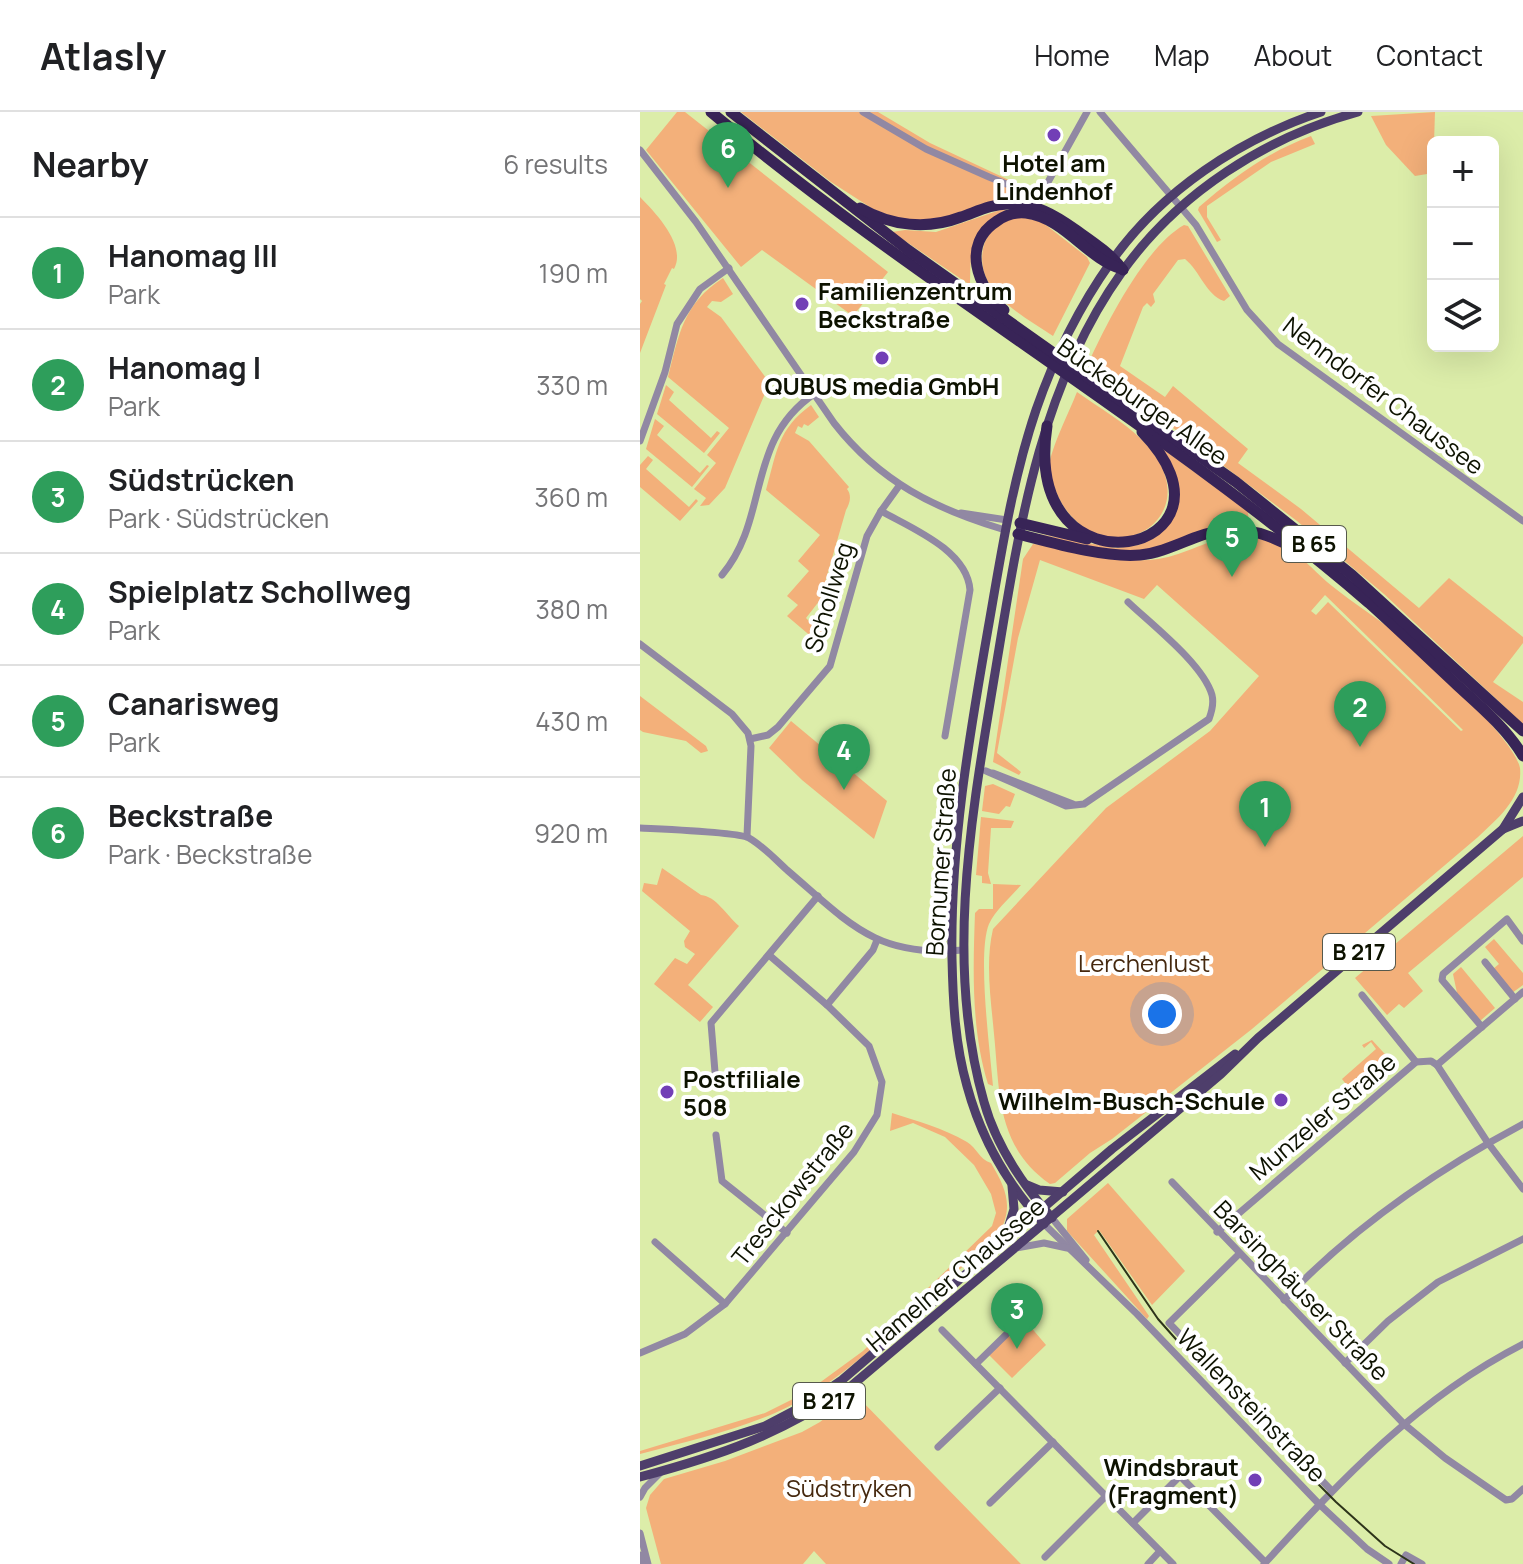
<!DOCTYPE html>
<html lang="en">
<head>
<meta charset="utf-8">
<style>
	:root { --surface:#fff; --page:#f2f2f2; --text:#202124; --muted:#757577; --line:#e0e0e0; --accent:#db2777 }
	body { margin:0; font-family:Manrope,sans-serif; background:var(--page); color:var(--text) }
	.controls { position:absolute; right:24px; top:24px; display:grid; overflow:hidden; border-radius:12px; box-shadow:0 8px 32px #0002 }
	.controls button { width:72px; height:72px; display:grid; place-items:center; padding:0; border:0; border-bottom:2px solid var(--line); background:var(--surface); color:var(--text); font:40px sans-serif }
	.you { position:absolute; left:522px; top:902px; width:28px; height:28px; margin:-20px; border:6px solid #fff; border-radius:50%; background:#1a73e8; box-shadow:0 0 0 12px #1a73e833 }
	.badge { display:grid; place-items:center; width:52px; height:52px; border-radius:50%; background:var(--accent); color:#fff; font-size:26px; font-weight:700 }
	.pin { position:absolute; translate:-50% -66px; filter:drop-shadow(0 2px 4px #0008) }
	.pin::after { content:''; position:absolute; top:42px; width:28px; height:24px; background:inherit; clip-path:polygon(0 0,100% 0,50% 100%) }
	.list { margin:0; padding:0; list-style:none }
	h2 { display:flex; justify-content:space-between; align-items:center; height:104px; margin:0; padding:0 32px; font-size:34px }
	h2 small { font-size:26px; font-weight:400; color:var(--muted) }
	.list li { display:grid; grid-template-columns:52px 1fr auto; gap:24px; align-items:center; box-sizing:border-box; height:112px; padding:0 32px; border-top:2px solid var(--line) }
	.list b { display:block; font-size:30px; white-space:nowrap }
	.list p { margin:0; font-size:26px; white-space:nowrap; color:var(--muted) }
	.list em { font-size:26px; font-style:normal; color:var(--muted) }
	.icon { flex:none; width:44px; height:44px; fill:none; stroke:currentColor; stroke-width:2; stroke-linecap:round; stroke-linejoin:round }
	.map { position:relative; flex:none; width:883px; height:1452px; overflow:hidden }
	header { display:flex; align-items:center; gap:48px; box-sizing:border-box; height:112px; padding:0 40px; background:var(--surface); border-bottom:2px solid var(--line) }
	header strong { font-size:38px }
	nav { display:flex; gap:44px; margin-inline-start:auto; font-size:28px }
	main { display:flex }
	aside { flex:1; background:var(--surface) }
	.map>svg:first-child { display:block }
	.green { fill:#f3b07a; fill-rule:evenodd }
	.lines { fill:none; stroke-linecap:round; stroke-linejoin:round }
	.minor { stroke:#9188a3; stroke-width:7 }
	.major { stroke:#4e3e6b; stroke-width:9 }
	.highway { stroke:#382457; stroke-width:11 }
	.tram { stroke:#2d341a; stroke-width:2 }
	.poi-dot { fill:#723fb6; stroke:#fff; stroke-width:3 }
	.labels { text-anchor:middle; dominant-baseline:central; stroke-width:8; stroke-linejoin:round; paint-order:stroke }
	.shield { fill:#fff; stroke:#56594c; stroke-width:2 }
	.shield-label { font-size:22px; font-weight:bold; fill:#0d1200 }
	.poi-label { font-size:24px; font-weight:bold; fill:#0d1200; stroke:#fff }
	.street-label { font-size:24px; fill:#0d1200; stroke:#fff }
	.park-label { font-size:24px; fill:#45280e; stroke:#fff }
</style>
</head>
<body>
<header>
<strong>Atlasly</strong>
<nav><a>Home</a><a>Map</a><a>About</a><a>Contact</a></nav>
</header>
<main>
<aside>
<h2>Nearby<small>6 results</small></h2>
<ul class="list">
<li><span class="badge" style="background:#2e9e5b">1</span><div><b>Hanomag III</b><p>Park</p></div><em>190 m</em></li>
<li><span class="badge" style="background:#2e9e5b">2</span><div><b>Hanomag I</b><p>Park</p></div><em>330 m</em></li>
<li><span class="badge" style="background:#2e9e5b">3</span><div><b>Südstrücken</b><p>Park · Südstrücken</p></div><em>360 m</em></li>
<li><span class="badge" style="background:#2e9e5b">4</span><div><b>Spielplatz Schollweg</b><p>Park</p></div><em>380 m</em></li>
<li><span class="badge" style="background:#2e9e5b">5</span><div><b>Canarisweg</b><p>Park</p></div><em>430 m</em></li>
<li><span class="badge" style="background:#2e9e5b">6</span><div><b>Beckstraße</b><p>Park · Beckstraße</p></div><em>920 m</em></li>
</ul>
</aside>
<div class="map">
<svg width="883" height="1452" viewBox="0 0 883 1452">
	<rect width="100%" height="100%" fill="#dceda9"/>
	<g class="green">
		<path d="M37,0H45L248,160L213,204L122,138L101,155L6,38Z"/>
		<path d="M101,0H238L290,31L386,76L385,88L289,109L261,108L233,97L191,70Z"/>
		<path d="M795,0L793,61L775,64L746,33L731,4Z"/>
		<path d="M671,24L675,32L631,50L567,94V105L581,128L577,130L558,98L559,95C594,65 628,40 671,24Z"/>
		<path d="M0,85C20,105 46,135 34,157L32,156L24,172L26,173L0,241V192L2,189L0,187Z"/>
		<path d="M363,97L366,99C329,122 331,132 330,173L252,120L265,118L296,120Z"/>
		<path d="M378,104L402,110L447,145L450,151L413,224C383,203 335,181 343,137C347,118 361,110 378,104Z"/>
		<path d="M544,113L548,114L590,184L584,189C566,183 560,159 545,147L538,148L513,182L515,190L511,195L507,191L503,195L480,254L525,285L533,274L608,337L598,351L661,397L779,496L809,466L883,525V531L853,570L883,590V612L744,482L657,409L448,252C466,212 505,135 544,113Z"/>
		<path d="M83,166L93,182L81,190L72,189L67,195L81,205L126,266V279L85,376L69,393L60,394L66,386L54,377L76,351L67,343L89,316L28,265C39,222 43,192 83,166Z"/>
		<path d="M26,273L34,280L29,288L71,326L77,319L80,321L64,341L17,302Z"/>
		<path d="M437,280C458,295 483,309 501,327C576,400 474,467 424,395C418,385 409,367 409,355C410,338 430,298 437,280Z"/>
		<path d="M171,293L179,305L168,314L164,312L162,316L158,314L155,321L169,329L209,375L207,377C212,383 210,391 206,398L180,488L166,506L172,512L175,509L179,512L182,509L189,514L186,528L180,532L147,504L158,493L147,484L169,459L158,449L180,423L126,378C137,340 137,318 171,293Z"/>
		<path d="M15,307L24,314L17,323L60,361L67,353L69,354L52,375L6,337Z"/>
		<path d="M519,334L608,399L609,415C565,409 558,424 521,436C482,448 432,430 394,421L476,436L499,433L516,424L537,392L538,379L535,359Z"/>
		<path d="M8,344L13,348L6,357L49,395L56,387L58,389L40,409L0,375V353Z"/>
		<path d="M597,424C615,425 634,429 650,438C665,447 678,463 692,474C714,492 739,507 761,525C786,546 875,627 880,656C883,686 858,706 838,725L612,917L472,1027L450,1041L415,1071L410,1072C356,1034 360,981 354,922C351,888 345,851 353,817L466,696L570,619L619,564L517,473L504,487L400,448L378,526L357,641L381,660L379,663L353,650L383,447L393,432C435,435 476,453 518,447C546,443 569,426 597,424ZM685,483L823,618L821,619L688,490L676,503L671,499Z"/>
		<path d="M0,584L66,634L68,639L61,641L46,629L3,620L0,618Z"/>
		<path d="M151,609L247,689L234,727L162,668L129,636Z"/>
		<path d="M353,672L375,682L370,695L366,694L359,702L342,699L345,674Z"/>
		<path d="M341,705L374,709L371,716H351L348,761L351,772L342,771V764L336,763Z"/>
		<path d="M883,724V765L768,861L783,879L764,896L759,892L747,903L715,866Z"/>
		<path d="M22,756L61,783C76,784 87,804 99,814L48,873L73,895L60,910L14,872L35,846L47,852L55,842L45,835L44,829L50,819L2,779L4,771L17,773Z"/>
		<path d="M353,772L381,773C371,785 356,797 349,812C337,841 350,938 353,974L348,972C331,917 333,857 335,801L339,797H353Z"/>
		<path d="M854,827L883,861V873L872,881L853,857L859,852L845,835Z"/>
		<path d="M821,855L855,896L840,909L817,881L813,862Z"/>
		<path d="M732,928L754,952L720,981H713L702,967L736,937L731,930L724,936L722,933Z"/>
		<path d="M252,1001C277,1009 303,1016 327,1030C337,1036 339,1047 351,1051C365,1075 374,1093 360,1120C342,1140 320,1156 301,1174C250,1220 199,1273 135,1301C93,1319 45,1330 0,1342V1339L125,1301L167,1280L223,1239L352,1114L356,1101L351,1082L334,1053L305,1025L273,1011L250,1019Z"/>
		<path d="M468,1071L545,1159L512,1193L459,1118L454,1123L509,1204L507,1207L427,1119V1107Z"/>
		<path d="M389,1213L406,1233L372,1266L348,1242L368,1224L375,1227Z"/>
		<path d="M215,1282L381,1452H186L174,1439L163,1452H21L6,1396L10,1383L24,1367L85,1349L162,1320L180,1310Z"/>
	</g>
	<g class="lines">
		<g class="minor">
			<path d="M223,0L286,37L349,65L381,78L403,79L447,0"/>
			<path d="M460,0L556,113L607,198L638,232L883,409"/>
			<path d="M0,38L56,110L194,311C240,370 295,397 365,418"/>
			<path d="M0,329L25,260L37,212L60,177L89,156"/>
			<path d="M241,399C271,416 327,438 330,478L305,624"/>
			<path d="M321,401L367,408"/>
			<path d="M82,463C130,406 105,329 174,282"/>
			<path d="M0,532L92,602L108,621L111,634L107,724"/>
			<path d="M110,627L128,623L138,615L190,554L227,424L241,399L259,374"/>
			<path d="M346,659L426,694L444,692L569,607C572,599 574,591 572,583C563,552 511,512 488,490"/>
			<path d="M353,661L433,692"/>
			<path d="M0,716C18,717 99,720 109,726C123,734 135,747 147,758C209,811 236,846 323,838"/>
			<path d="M845,850L875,887"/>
			<path d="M722,883L776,950"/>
			<path d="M187,893L233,838L237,828"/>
			<path d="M842,915L802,868L803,862L867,807L883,829"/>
			<path d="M797,953L848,1031L883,1077"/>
			<path d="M75,960L71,911L178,784"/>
			<path d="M76,1023L82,1069L147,1121"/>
			<path d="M532,1070L764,1312L805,1346L866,1388L872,1387L883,1377"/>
			<path d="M412,1106L446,1148"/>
			<path d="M404,1112L497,1202L679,1392L727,1437L749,1452"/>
			<path d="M577,1120L776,950L791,949L797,953L883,880"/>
			<path d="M15,1130L85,1192"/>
			<path d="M376,1136L404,1131L427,1136"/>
			<path d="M599,1142L529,1211L692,1379"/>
			<path d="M644,1188C713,1115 795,1059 883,1012"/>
			<path d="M302,1218L533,1452"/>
			<path d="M0,1241L45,1222L85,1192L214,1040L237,1003L242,970L229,934L187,893L129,843"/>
			<path d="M705,1251L748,1209L798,1170L883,1127"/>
			<path d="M336,1252L382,1207"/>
			<path d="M298,1335L360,1276"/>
			<path d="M0,1385L5,1376L21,1360"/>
			<path d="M350,1391L413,1330"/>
			<path d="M493,1411L540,1364L625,1450"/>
			<path d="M0,1421L8,1452"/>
			<path d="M0,1443L2,1452"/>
			<path d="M405,1445L466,1384"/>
			<path d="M508,1452L520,1439"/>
			<path d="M624,1452C702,1367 779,1285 883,1232"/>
			<path d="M761,1452L766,1443L782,1452"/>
		</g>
		<g class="major">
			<path d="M863,717L883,709"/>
			<path d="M387,1073L399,1078L423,1080"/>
			<path d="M412,1106C382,1072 356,1033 344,990C304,850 332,701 355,561C378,423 398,277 482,160C538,81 626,25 718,0"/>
			<path d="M404,1112C368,1073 341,1026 327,974C315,932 313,890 312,847C310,736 329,626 348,517C361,443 372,369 396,298C414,246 439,195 471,150C521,79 600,27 681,0"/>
			<path d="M365,1126L374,1097L372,1074"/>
			<path d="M0,1354L125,1314L167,1292L202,1268L472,1037L595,942"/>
			<path d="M0,1365C82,1343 139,1323 210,1275L581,962L618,926L863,717L883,685"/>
		</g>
		<g class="highway">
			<path d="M71,0C282,176 521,312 729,491C759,518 788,546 818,574C841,595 867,617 883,644"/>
			<path d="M91,0L268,138L596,370L712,463L883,619"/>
			<path d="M220,96C251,114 287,118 321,105C336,100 351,92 368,92C395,91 415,103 436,118C453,130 470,141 483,158"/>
			<path d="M364,198C337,176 321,132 357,109C365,103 376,100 386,101C425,106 447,147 482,157"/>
			<path d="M407,314C380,494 619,440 502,320"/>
			<path d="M380,411L447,427"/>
			<path d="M378,422C413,431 464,446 500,443C519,441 536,433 554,426C590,412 622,417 655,437"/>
		</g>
		<path class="tram" d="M458,1119L518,1207L549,1242L696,1390L745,1434L774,1452"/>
	</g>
	<g class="poi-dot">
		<circle cx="414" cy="23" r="8"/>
		<circle cx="162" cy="192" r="8"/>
		<circle cx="242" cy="246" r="8"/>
		<circle cx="27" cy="980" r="8"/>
		<circle cx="641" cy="988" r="8"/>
		<circle cx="615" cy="1368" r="8"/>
	</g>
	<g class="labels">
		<g class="shield">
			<rect x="642" y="414" width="64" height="36" rx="6"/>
			<rect x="683" y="822" width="72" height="36" rx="6"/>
			<rect x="153" y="1271" width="72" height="36" rx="6"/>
		</g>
		<g class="shield-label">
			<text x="674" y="432">B 65</text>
			<text x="719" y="840">B 217</text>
			<text x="189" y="1289">B 217</text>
		</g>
		<g class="poi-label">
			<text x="414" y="50">Hotel am<tspan x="414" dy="28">Lindenhof</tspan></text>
			<text x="178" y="178" text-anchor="start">Familienzentrum<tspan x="178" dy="28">Beckstraße</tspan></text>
			<text x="242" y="273">QUBUS media GmbH</text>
			<text x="43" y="966" text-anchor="start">Postfiliale<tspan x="43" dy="28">508</tspan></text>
			<text x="625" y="988" text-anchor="end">Wilhelm-Busch-Schule</text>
			<text x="599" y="1354" text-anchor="end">Windsbraut<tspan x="599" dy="28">(Fragment)</tspan></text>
		</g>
		<g class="street-label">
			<text transform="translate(744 283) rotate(37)">Nenndorfer Chaussee</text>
			<text transform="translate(503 289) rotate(35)">Bückeburger Allee</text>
			<text transform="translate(188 485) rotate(-73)">Schollweg</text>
			<text transform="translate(300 750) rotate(-86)">Bornumer Straße</text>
			<text transform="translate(682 1004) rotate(-40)">Munzeler Straße</text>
			<text transform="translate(152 1081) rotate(-51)">Tresckowstraße</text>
			<text transform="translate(315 1162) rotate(-40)">Hamelner Chaussee</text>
			<text transform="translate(662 1178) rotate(46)">Barsinghäuser Straße</text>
			<text transform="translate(612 1293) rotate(46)">Wallensteinstraße</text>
		</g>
		<g class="park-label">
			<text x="504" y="850">Lerchenlust</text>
			<text x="209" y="1375">Südstryken</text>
		</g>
	</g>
</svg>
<div class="controls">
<button>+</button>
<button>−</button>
<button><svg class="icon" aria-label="layers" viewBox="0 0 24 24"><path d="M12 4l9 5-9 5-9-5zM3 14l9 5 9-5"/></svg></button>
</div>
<div class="you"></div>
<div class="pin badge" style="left:625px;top:735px;background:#2e9e5b">1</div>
<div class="pin badge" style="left:720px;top:635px;background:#2e9e5b">2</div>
<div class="pin badge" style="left:377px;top:1237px;background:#2e9e5b">3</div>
<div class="pin badge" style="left:204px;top:678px;background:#2e9e5b">4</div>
<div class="pin badge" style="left:592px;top:465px;background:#2e9e5b">5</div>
<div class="pin badge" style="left:88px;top:76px;background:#2e9e5b">6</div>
</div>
</main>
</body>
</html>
